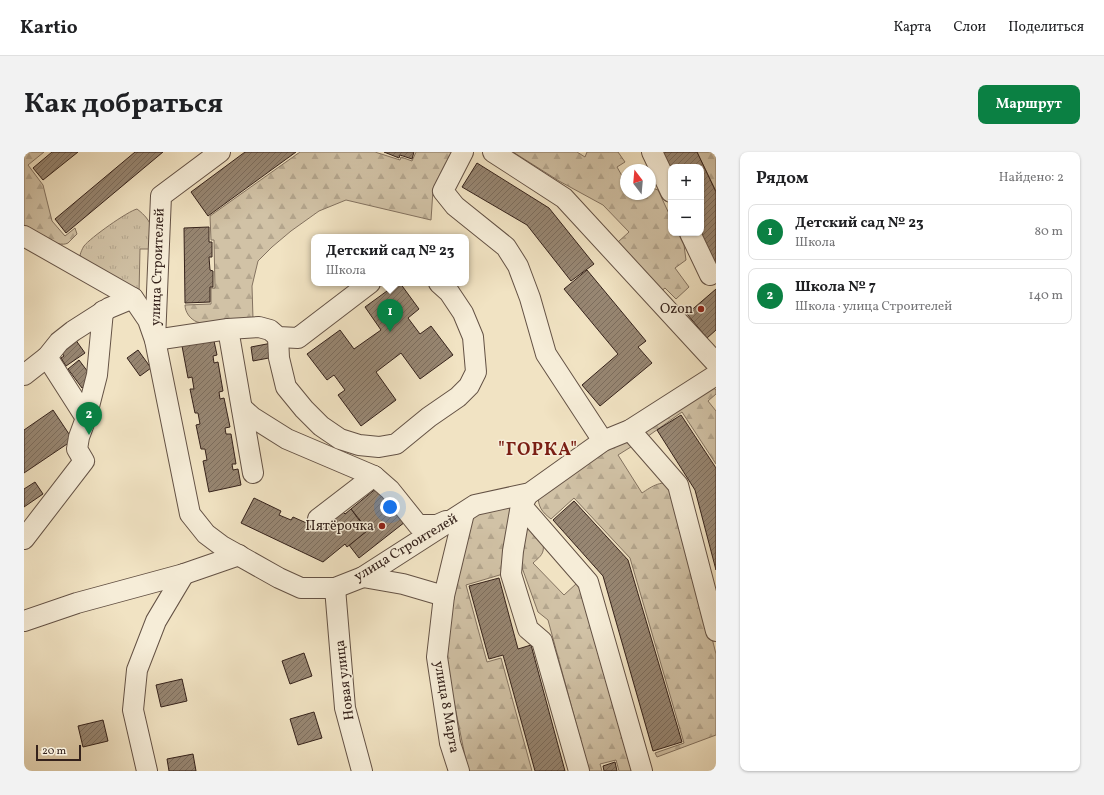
<!DOCTYPE html>
<html lang="ru">
<head>
<meta charset="utf-8">
<style>
	:root { --surface:#fff; --page:#f2f2f2; --text:#202124; --muted:#757577; --line:#e0e0e0; --accent:#0b8043 }
	body { margin:0; font-family:Vollkorn,serif; background:var(--page); color:var(--text) }
	.controls { position:absolute; right:12px; top:12px; display:grid; overflow:hidden; border-radius:8px; box-shadow:0 1px 3px #0004 }
	.controls button { width:36px; height:36px; display:grid; place-items:center; padding:0; border:0; border-bottom:1px solid var(--line); background:var(--surface); color:var(--text); font:20px sans-serif }
	.compass { position:absolute; left:596px; top:12px; width:36px; height:36px; border-radius:50%; background:var(--surface); box-shadow:0 1px 3px #0004; rotate:344deg }
	.scale { position:absolute; left:12px; bottom:10px; width:45px; box-sizing:border-box; padding-left:4px; border:2px solid #35221b; border-top:0; font-size:11px; line-height:14px; white-space:nowrap; color:#35221b; -webkit-text-stroke:3px #f6edd8; paint-order:stroke }
	.you { position:absolute; left:366px; top:355px; width:14px; height:14px; margin:-10px; border:3px solid #fff; border-radius:50%; background:#1a73e8; box-shadow:0 0 0 6px #1a73e833 }
	.badge { display:grid; place-items:center; width:26px; height:26px; border-radius:50%; background:var(--accent); color:#fff; font-size:13px; font-weight:700 }
	.pin { position:absolute; translate:-50% -33px; filter:drop-shadow(0 1px 2px #0008) }
	.pin::after { content:''; position:absolute; top:21px; width:14px; height:12px; background:inherit; clip-path:polygon(0 0,100% 0,50% 100%) }
	.popup { position:absolute; left:287px; top:82px; width:158px; height:52px; box-sizing:border-box; display:grid; place-content:center; border-radius:8px; background:var(--surface); filter:drop-shadow(0 1px 3px #0005); font-size:13px; white-space:nowrap; color:var(--muted) }
	.popup b { font-size:15px; color:var(--text) }
	.popup::after { content:''; position:absolute; left:50%; top:100%; margin-left:-8px; border:8px solid transparent; border-top-color:var(--surface) }
	.list { margin:0; padding:0; list-style:none }
	h2 { display:flex; justify-content:space-between; align-items:center; height:52px; margin:0; padding:0 16px; font-size:17px }
	h2 small { font-size:13px; font-weight:400; color:var(--muted) }
	.list li { display:grid; grid-template-columns:26px 1fr auto; gap:12px; align-items:center; box-sizing:border-box; height:56px; margin:0 8px 8px; padding:0 8px; border:1px solid var(--line); border-radius:8px }
	.list b { display:block; font-size:15px; white-space:nowrap }
	.list p { margin:0; font-size:13px; white-space:nowrap; color:var(--muted) }
	.list em { font-size:13px; font-style:normal; color:var(--muted) }
	.map { position:relative; flex:none; width:692px; height:619px; overflow:hidden; border-radius:8px }
	header { display:flex; align-items:center; gap:24px; box-sizing:border-box; height:56px; padding:0 20px; background:var(--surface); border-bottom:1px solid var(--line) }
	header strong { font-size:19px }
	nav { display:flex; gap:22px; margin-inline-start:auto; font-size:14px }
	.intro { display:flex; align-items:center; justify-content:space-between; box-sizing:border-box; height:96px; padding:0 24px }
	h1 { margin:0; font-size:28px }
	.button { padding:10px 18px; border-radius:8px; background:var(--accent); color:#fff; font-size:14px; font-weight:700 }
	main { display:flex; gap:24px; padding:0 24px }
	aside { flex:1; background:var(--surface); border-radius:8px; box-shadow:0 1px 3px #0004 }
	.map>svg:first-child { display:block }
	.grass { fill:url(#grass-tufts); stroke:#837260 }
	.forest { fill:url(#forest-firs); stroke:#837260 }
	.building { fill:url(#building-hatch); stroke:#35221b }
	.lines { fill:none; stroke-linecap:round; stroke-linejoin:round }
	.minor-casing { stroke:#645245; stroke-width:22 }
	.minor { stroke:#f6edd8; stroke-width:20 }
	.poi-dot { fill:#8f2418; stroke:#f6edd8; stroke-width:1.5 }
	.labels { text-anchor:middle; dominant-baseline:central; stroke-width:3; stroke-linejoin:round; paint-order:stroke }
	.street-label { font-size:14px; fill:#35221b; stroke:#f6edd8 }
	.poi-label { font-size:14px; fill:#35221b; stroke:#f6edd8; text-anchor:end }
	.district-label { font-size:18px; font-weight:bold; letter-spacing:1px; fill:#7a1f14; stroke:#f6edd8 }
</style>
</head>
<body>
<header>
<strong>Kartio</strong>
<nav><a>Карта</a><a>Слои</a><a>Поделиться</a></nav>
</header>
<div class="intro"><h1>Как добраться</h1><a class="button">Маршрут</a></div>
<main>
<div class="map">
<svg width="692" height="619" viewBox="0 0 692 619">
	<defs>
		<pattern id="grass-tufts" width="24" height="20" patternUnits="userSpaceOnUse"><rect width="24" height="20" fill="#d1c2a6"/><path d="M3 7l-1-3M5 7V3M7 7l1-3M15 17l-1-3M17 17v-4M19 17l1-3" fill="none" stroke="#b4a68e"/></pattern>
		<pattern id="forest-firs" width="22" height="20" patternUnits="userSpaceOnUse"><rect width="22" height="20" fill="#d1c2a6"/><path d="M5 1l3.5 6h-7zM16 11l3.5 6h-7z" fill="#b4a68e"/></pattern>
		<pattern id="building-hatch" width="6" height="6" patternUnits="userSpaceOnUse"><rect width="6" height="6" fill="#978672"/><path d="M-1 1l2-2M0 6l6-6M5 7l2-2" fill="none" stroke="#7c6d5d"/></pattern>
	</defs>
	<rect width="100%" height="100%" fill="#f1e3c3"/>
	<filter id="stains"><feTurbulence type="fractalNoise" baseFrequency=".005" numOctaves="4"/><feColorMatrix values="0 0 0 0 .2 0 0 0 0 .09 0 0 0 0 .02 0 0 0 .5 -.17"/></filter>
	<radialGradient id="worn" r=".72"><stop offset=".6" stop-color="#630" stop-opacity="0"/><stop offset="1" stop-color="#630" stop-opacity=".3"/></radialGradient>
	<path class="grass" d="M113,57C130,70 128,78 131,97H116L115,142L58,106L56,103C57,100 58,97 60,94C66,86 104,59 113,57Z"/>
	<g class="forest">
		<path d="M0,0H20L4,13L19,33L28,69L41,84L51,76L53,82C50,85 47,88 44,91C33,97 10,79 0,73Z"/>
		<path d="M276,0H351L376,8L377,5L388,9L392,0H429L409,38L407,68L322,48L295,59L267,79L248,95L234,109L228,134L229,167C216,168 184,174 173,170C166,167 161,160 161,153L187,152V136H191L190,88H187L186,64Z"/>
		<path d="M489,0H553L561,5L563,0H594L601,10L593,15L602,31V42H626V35L634,38L647,66V81H654L660,93L662,108L651,116L665,135L652,147L641,136L630,145L593,94L594,90L605,80L579,53L535,29Z"/>
		<path d="M673,0H692V39Z"/>
		<path d="M686,233L692,238V242L684,249L692,259V312L658,260L620,287L619,269Z"/>
		<path d="M594,285L610,293L594,303L618,341C627,335 639,326 650,335L692,502V583L633,605L631,601L660,591L606,406L550,346L527,367C518,360 514,355 514,343Z"/>
		<path d="M491,347L479,422L442,433L463,510L477,506L508,619H444L428,540L423,511L422,489L424,462L443,375L452,361Z"/>
		<path d="M501,367C508,375 522,387 519,399C518,404 512,408 509,411L540,443L553,431L557,430L610,619H595L592,608L576,612L578,619H565L524,468L514,460L496,410Z"/>
	</g>
	<g class="building">
		<path d="M28,0H54L19,28L9,16Z"/>
		<path d="M111,0H139L42,81L31,67Z"/>
		<path d="M221,0H272L184,64L167,40Z"/>
		<path d="M360,0H390L388,7L376,3L375,6Z"/>
		<path d="M638,0H673L692,40V112L677,81V15H647V18Z"/>
		<path d="M453,11L525,56L570,112L547,129L503,73L438,35Z"/>
		<path d="M185,75V90H188V105H185L186,118L189,119V135H186V150L161,151L160,76Z"/>
		<path d="M563,118L622,189L614,195L628,211L576,254L558,233L594,202L540,137Z"/>
		<path d="M374,131H376L395,157L384,166L396,182L407,174L429,203L396,227L377,201L352,220L372,248L337,274L314,243L321,238L310,223L303,228L283,202L316,178L330,197L357,178L341,155Z"/>
		<path d="M692,137V178L683,186L663,162Z"/>
		<path d="M51,187L61,201L42,214L37,206L40,204L36,198Z"/>
		<path d="M190,189L193,203L189,204L190,211L194,210L199,239L195,240L196,247L200,246L206,275L201,276L202,282H207L212,312H208L209,318L214,317L217,333L185,340L179,309L183,308L181,297H177L172,273L176,272L174,261H171L166,237H170L168,225L164,226L158,194Z"/>
		<path d="M248,191L250,205L229,209L227,195Z"/>
		<path d="M114,198L127,216L116,224L103,206Z"/>
		<path d="M55,208L70,228L58,236L44,217Z"/>
		<path d="M29,258L49,288L0,321V278Z"/>
		<path d="M657,263L692,316V418L671,338L633,278Z"/>
		<path d="M11,330L19,342L0,355V337Z"/>
		<path d="M354,335L381,370L335,406L325,393L344,378L327,357Z"/>
		<path d="M230,346L257,359L255,363L267,368L269,365L296,377L318,359L321,362L327,357L343,379L323,395L321,392L299,410L217,371Z"/>
		<path d="M550,349L604,408L658,590L629,599L579,424L529,368Z"/>
		<path d="M475,426L494,497L507,493L541,619H511L479,503L465,507L445,434Z"/>
		<path d="M280,501L288,524L266,532L258,509Z"/>
		<path d="M158,527L163,549L137,555L132,533Z"/>
		<path d="M290,560L298,586L274,593L266,567Z"/>
		<path d="M79,568L84,589L59,595L54,574Z"/>
		<path d="M169,602L172,619H145L143,607Z"/>
		<path d="M591,610L593,619H580L579,614Z"/>
	</g>
	<g class="lines">
		<defs>
			<g id="minor">
				<path d="M196,0L137,44L131,188L204,177L235,175L246,178L254,185L274,186L346,131"/>
				<path d="M439,0L419,39L431,54L482,95L494,114L506,146L522,202L579,289"/>
				<path d="M469,0L540,46L692,211"/>
				<path d="M628,0L647,40"/>
				<path d="M666,81L686,123"/>
				<path d="M0,84L109,146L124,168L131,188L166,362L182,382L198,394L255,426L277,436H311L339,425L451,353L506,341L579,289L606,278L692,223"/>
				<path d="M204,177L229,321"/>
				<path d="M254,185L255,206L262,235L280,257L297,274L316,287L335,293L355,295L372,292L405,265L434,245L445,234L452,220L449,185L439,161L425,140L415,131"/>
				<path d="M23,205L62,266"/>
				<path d="M0,223L23,205L35,190L49,179L85,156L109,146"/>
				<path d="M218,256L228,265L263,287L350,324L294,367"/>
				<path d="M606,278L654,333L692,479"/>
				<path d="M350,324L366,338L394,373H413L422,369"/>
				<path d="M502,346L497,353L489,399L487,422L504,477L518,489L555,619"/>
				<path d="M497,353L564,430L618,619"/>
				<path d="M0,387L60,309L53,297L55,285L62,266L73,223L79,159"/>
				<path d="M339,425L379,432L420,444"/>
				<path d="M311,436L321,556L338,619"/>
				<path d="M0,469L53,451L160,422L215,403"/>
				<path d="M123,619L109,558L113,518L132,469L160,422"/>
				<path d="M435,619L426,591L413,505L420,444L440,361"/>
			</g>
		</defs>
		<use href="#minor" class="minor-casing"/>
		<use href="#minor" class="minor"/>
	</g>
	<g class="poi-dot">
		<circle cx="677" cy="157" r="4"/>
		<circle cx="358" cy="374" r="4"/>
	</g>
	<g class="labels">
		<g class="street-label">
			<text transform="translate(134 115) rotate(-88)">улица Строителей</text>
			<text transform="translate(382 396) rotate(-31)">улица Строителей</text>
			<text transform="translate(321 528) rotate(-97)">Новая улица</text>
			<text transform="translate(422 555) rotate(80)">улица 8 Марта</text>
		</g>
		<g class="poi-label">
			<text x="669" y="157">Ozon</text>
			<text x="350" y="374">Пятёрочка</text>
		</g>
		<g class="district-label">
			<text x="514" y="298">"ГОРКА"</text>
		</g>
	</g>
	<rect width="100%" height="100%" filter="url(#stains)"/>
	<rect width="100%" height="100%" fill="url(#worn)"/>
</svg>
<div class="controls">
<button>+</button>
<button>−</button>
</div>
<svg class="compass" viewBox="-18 -18 36 36"><path d="M0-13l5 13h-10z" fill="#e53935"/><path d="M0 13l5-13h-10z" fill="#757577"/></svg>
<div class="scale">20 m</div>
<div class="you"></div>
<div class="pin badge" style="left:366px;top:180px">1</div>
<div class="popup"><b>Детский сад № 23</b>Школа</div>
<div class="pin badge" style="left:65px;top:283px">2</div>
</div>
<aside>
<h2>Рядом<small>Найдено: 2</small></h2>
<ul class="list">
<li><span class="badge">1</span><div><b>Детский сад № 23</b><p>Школа</p></div><em>80 m</em></li>
<li><span class="badge">2</span><div><b>Школа № 7</b><p>Школа · улица Строителей</p></div><em>140 m</em></li>
</ul>
</aside>
</main>
</body>
</html>
